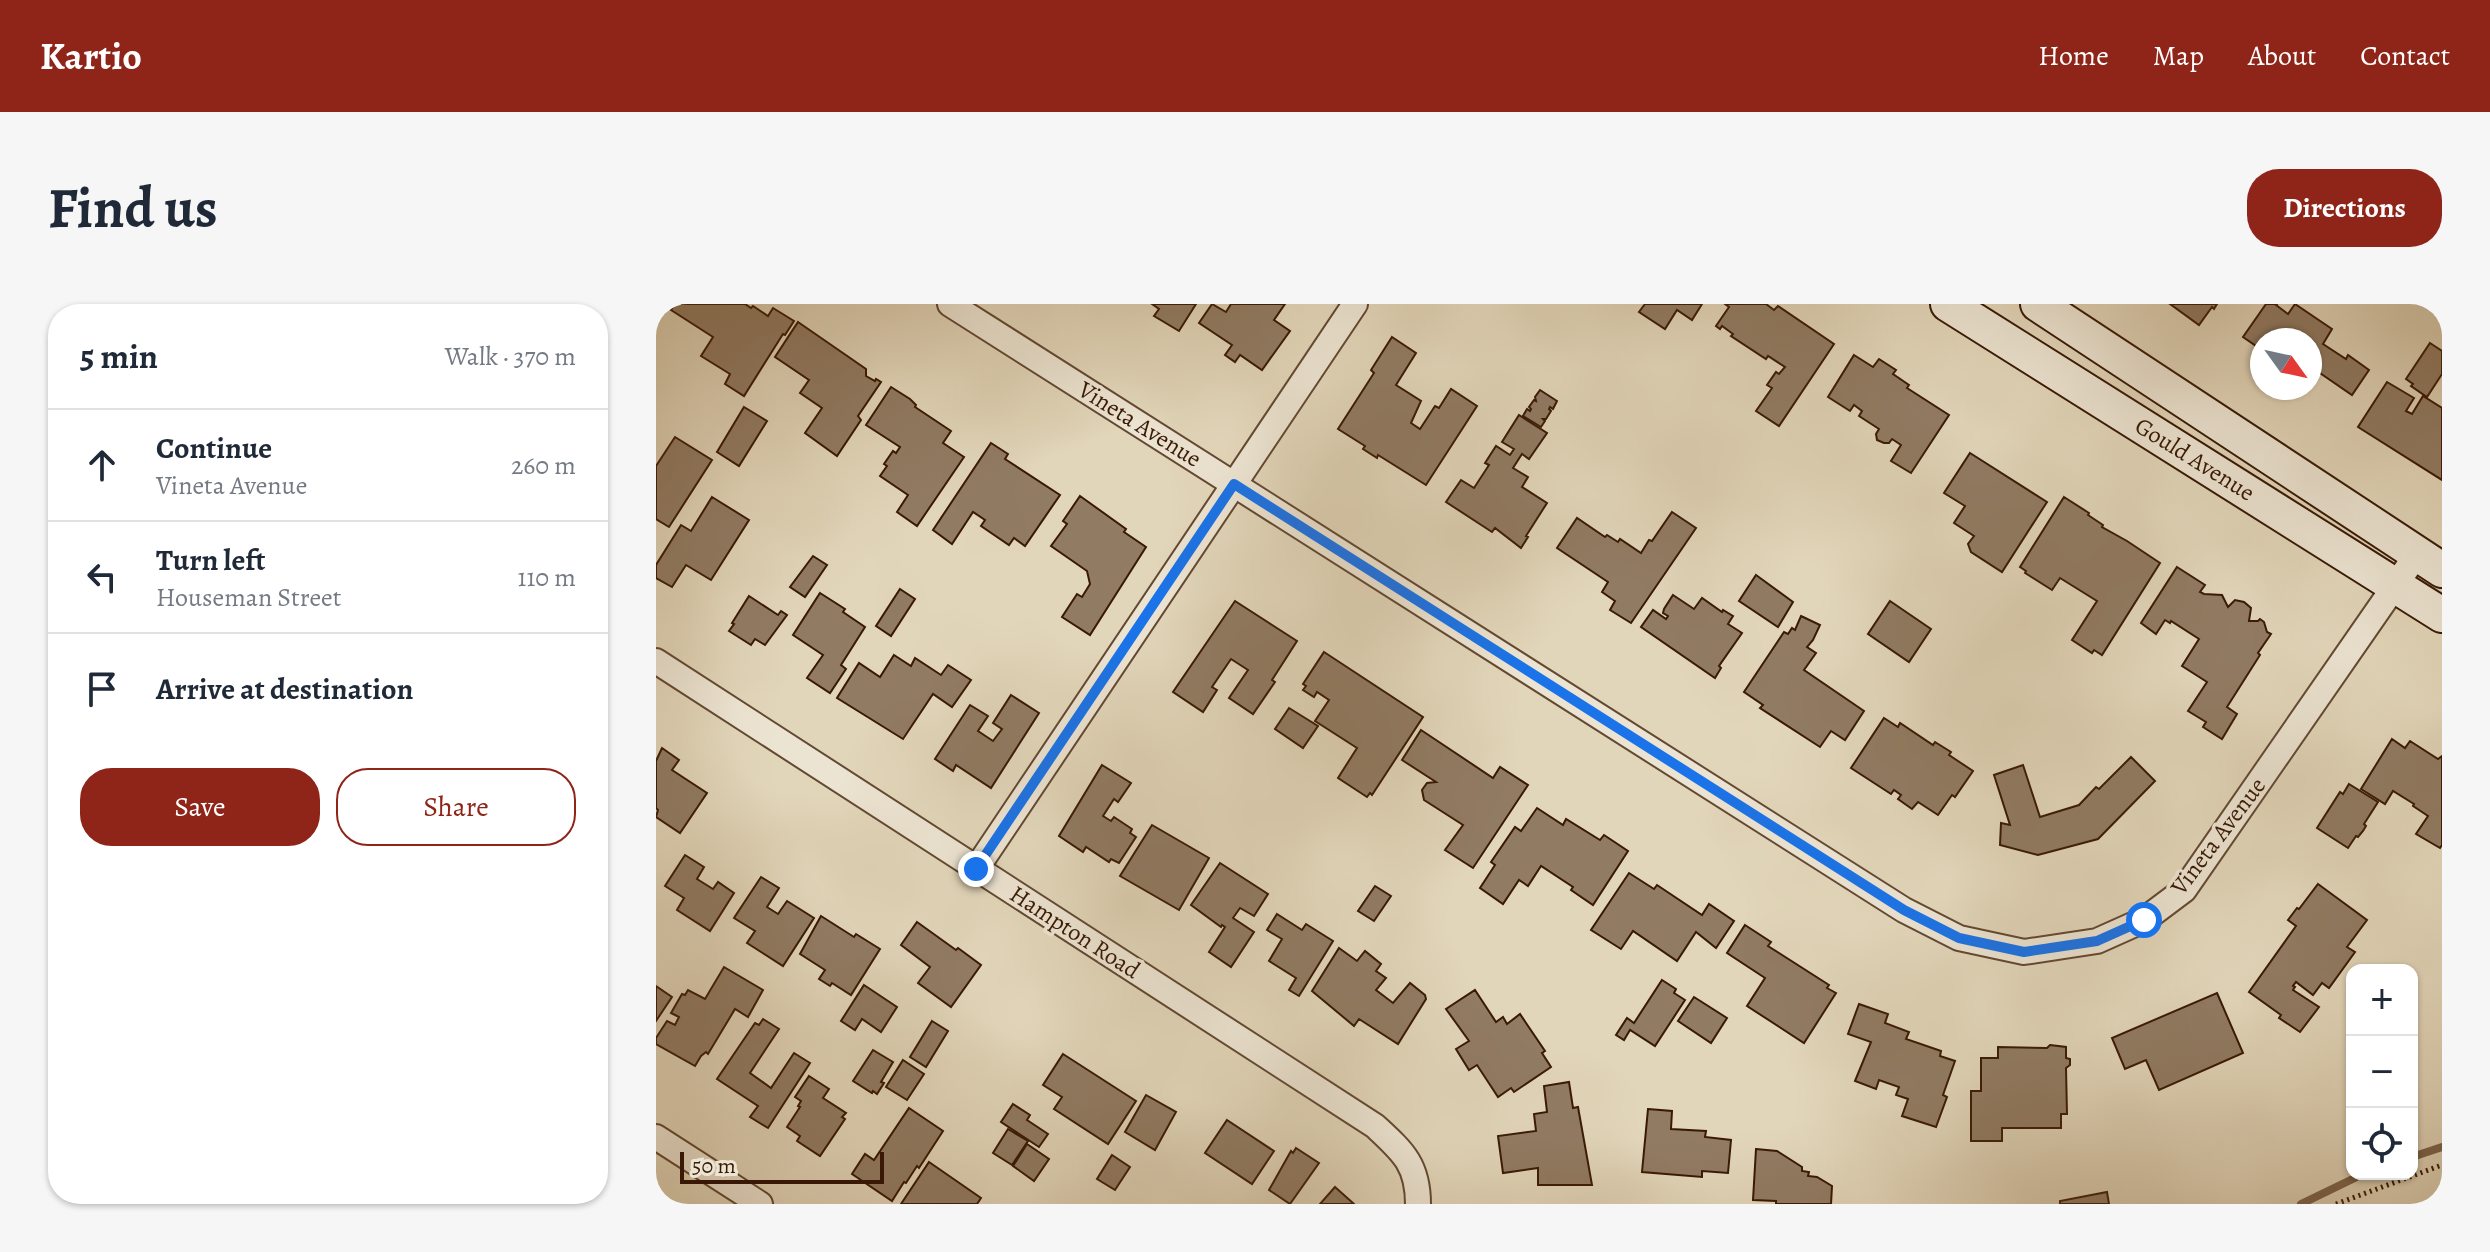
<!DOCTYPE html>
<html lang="en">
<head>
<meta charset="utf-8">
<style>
	:root { --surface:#fff; --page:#f6f6f7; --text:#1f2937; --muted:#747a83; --line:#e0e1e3; --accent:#8f2418 }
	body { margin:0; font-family:Alegreya,serif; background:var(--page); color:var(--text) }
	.controls { position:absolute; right:24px; bottom:24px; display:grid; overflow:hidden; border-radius:16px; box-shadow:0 2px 6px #0004 }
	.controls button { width:72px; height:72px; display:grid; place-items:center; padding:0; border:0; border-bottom:2px solid var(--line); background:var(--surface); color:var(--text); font:40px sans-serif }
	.compass { position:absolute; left:1594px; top:24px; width:72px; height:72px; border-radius:50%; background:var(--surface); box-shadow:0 2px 6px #0004; rotate:123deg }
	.scale { position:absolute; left:24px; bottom:20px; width:204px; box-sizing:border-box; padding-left:8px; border:4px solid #391905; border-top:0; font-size:22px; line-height:28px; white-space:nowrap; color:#391905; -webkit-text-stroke:6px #ece4d2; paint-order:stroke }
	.stop { position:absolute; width:24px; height:24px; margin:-18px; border:6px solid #1a73e8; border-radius:50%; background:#fff }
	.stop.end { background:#1a73e8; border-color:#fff; box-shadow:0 2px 8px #0008 }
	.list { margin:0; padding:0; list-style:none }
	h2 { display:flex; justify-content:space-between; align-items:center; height:104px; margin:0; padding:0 32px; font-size:34px }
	h2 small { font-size:26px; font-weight:400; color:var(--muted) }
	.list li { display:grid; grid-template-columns:52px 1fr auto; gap:24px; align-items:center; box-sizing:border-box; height:112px; padding:0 32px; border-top:2px solid var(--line) }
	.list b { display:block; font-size:30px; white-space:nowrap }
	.list p { margin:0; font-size:26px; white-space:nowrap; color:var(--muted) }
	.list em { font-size:26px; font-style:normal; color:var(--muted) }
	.actions { display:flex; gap:16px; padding:24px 32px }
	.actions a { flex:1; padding:18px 0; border:2px solid var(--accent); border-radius:32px; text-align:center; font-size:28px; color:var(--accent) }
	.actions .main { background:var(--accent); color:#fff }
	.icon { flex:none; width:44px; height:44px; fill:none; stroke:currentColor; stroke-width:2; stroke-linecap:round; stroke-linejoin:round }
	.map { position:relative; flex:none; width:1786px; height:900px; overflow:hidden; border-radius:32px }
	header { display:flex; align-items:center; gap:48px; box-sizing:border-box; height:112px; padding:0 40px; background:var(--accent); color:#fff }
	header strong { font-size:38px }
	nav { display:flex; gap:44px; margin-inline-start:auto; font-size:28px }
	.intro { display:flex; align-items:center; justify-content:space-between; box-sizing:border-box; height:192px; padding:0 48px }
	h1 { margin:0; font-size:56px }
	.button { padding:20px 36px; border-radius:32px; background:var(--accent); color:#fff; font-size:28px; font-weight:700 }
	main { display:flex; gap:48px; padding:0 48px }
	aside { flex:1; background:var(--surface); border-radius:32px; box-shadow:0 2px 6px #0004 }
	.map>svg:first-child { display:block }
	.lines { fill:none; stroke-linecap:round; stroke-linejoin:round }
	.stream { stroke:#7c644c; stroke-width:8 }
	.building { fill:#917b63; stroke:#391905; stroke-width:2 }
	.street-casing { stroke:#634832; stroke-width:28 }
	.secondary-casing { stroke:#391905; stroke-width:38 }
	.path { stroke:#391905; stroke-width:5; stroke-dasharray:2 4; stroke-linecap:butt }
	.street { stroke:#ece4d2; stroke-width:24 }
	.secondary { stroke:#ece4d2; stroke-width:34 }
	.route { stroke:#1a73e8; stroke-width:10 }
	.labels { text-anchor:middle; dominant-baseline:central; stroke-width:7; stroke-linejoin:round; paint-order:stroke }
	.street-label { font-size:24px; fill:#391905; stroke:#ece4d2 }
</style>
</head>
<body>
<header>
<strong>Kartio</strong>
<nav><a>Home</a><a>Map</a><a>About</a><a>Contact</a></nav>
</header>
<div class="intro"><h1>Find us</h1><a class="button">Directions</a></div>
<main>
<aside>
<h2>5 min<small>Walk · 370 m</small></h2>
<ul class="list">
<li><svg class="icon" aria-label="ahead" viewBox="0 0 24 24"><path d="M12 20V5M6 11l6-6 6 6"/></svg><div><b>Continue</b><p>Vineta Avenue</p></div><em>260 m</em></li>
<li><svg class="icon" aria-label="left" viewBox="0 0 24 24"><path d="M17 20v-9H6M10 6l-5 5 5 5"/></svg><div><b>Turn left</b><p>Houseman Street</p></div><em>110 m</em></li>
<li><svg class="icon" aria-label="arrive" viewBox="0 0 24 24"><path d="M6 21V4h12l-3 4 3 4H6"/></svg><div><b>Arrive at destination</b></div></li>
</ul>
<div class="actions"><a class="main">Save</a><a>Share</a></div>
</aside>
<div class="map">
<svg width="1786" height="900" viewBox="0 0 1786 900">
	<rect width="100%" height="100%" fill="#e2d6ba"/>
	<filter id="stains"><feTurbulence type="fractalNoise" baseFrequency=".0025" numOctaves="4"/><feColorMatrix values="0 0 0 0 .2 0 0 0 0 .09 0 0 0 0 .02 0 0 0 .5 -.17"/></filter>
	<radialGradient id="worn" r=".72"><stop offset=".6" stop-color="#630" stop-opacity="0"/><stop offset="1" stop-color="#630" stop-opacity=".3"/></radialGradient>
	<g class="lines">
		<g class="stream">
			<path d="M1756,853L1786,843"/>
			<path d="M1645,900L1707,870"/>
		</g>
	</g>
	<g class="building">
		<path d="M19,0H89L95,4L97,2L112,12L117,4L138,17L129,31L127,30L88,92L69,80L74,70L45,52L57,33L15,6Z"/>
		<path d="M496,0H540L523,27L498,12L503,5Z"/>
		<path d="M556,0L570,8L575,0H629L618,16L634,27L606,66L584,51L579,58L569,51L576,41L543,19Z"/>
		<path d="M989,0H1046L1036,16L1021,6L1009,25L983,8Z"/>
		<path d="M1069,0H1110L1118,6L1122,2L1178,40L1123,122L1100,107L1116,84L1111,81L1120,68L1123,70L1129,63L1112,52L1110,55L1075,32L1077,30L1066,22L1064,25L1060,22L1073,3Z"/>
		<path d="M1514,0H1561L1558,5L1556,3L1543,21Z"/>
		<path d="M1610,0H1621L1620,1L1632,10L1639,0L1676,25L1667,40L1690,55L1692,51L1713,66L1696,91L1658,65L1654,69V36H1606V46L1587,33Z"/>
		<path d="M142,18L210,65V72L219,77L220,75L225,78L202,112L205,116L181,152L149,129L166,104L144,89L153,76L119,53Z"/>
		<path d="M736,33L760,49L740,81L765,97L755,119L764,125L779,102L783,104L795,85L821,102L770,181L722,151L721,154L707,145L709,142L682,125L718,69L715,66Z"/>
		<path d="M1774,39L1786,47V70L1771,93L1755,82L1757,80L1750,75Z"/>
		<path d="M1198,51L1217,63L1223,55L1240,66L1237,70L1253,81L1251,84L1293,111L1255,169L1235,157L1245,141L1236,135L1233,139H1228L1221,136L1220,130L1223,125L1203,112L1206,107L1198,101L1194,107L1172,93Z"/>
		<path d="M1731,78L1758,94L1750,107L1756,110L1767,92L1786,104V176L1702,123Z"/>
		<path d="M235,83L254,95L260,101L259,103L295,127L287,139L308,153L261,222L241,208L252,191L224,172L231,162L228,160L237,147L240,149L244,143L210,121Z"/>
		<path d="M884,86L901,97L897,105L894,103L893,105L895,107L890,115H887L889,117L885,123L867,112L871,105L874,107L875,105L873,103L878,96L880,97L879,93Z"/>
		<path d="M88,103L111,117L83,162L61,148Z"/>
		<path d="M863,111L891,129L873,155L866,150L857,164L872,173L866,183L891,199L870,232L872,233L865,244L839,224L836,228L790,198L805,176L818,184L833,161L829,159L840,142L854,151L858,145L846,138Z"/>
		<path d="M19,133L56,156L13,223L0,215V162Z"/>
		<path d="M335,139L352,150L349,155L404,191L369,242L358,234L353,241L325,222L329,216L317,208L296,240L277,226Z"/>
		<path d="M1314,149L1391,198L1346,268L1315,248L1312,240L1318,232L1298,219L1309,202L1288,189Z"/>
		<path d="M424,192L470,225L468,228L490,243L434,331L406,313L421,290L426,293L434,280L431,267L395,242L411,220L407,217Z"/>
		<path d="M56,193L93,216L55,276L30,261L16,283L0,274V261L25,221L35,227Z"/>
		<path d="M1408,193L1433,209L1432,211L1447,221L1446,223L1471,237L1504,259L1446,351L1438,346L1436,349L1416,336L1441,297L1404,274L1396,286L1369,269L1370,267L1364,263Z"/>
		<path d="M1016,208L1040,224L975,319L954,306L959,297L946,288L952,278L901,244L921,214L949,233L951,231L962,238L964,235L985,249L993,236L996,237Z"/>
		<path d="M157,252L171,261L149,293L134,283Z"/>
		<path d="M1521,263L1549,281L1544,288L1548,290L1566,291L1572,303L1579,296L1588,298L1595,304L1593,317H1602L1604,315L1608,318L1611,328L1615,330L1602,349L1604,351L1571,403L1581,410L1566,435L1547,423L1550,418L1532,407L1551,378L1526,362L1543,335L1515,317L1514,319L1509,316L1500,330L1485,319Z"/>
		<path d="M1100,271L1137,298L1122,323L1083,297Z"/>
		<path d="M244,285L259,295L235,332L220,322Z"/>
		<path d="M164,289L189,305L187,308L209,323L185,361L190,365L174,389L151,374L167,351L137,331Z"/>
		<path d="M1017,291L1038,305L1046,294L1066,308L1067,306L1077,312L1072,320L1086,329L1063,362L1065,364L1059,374L985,323L997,306L1010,315L1012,312L1007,309L1008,305Z"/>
		<path d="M93,292L122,311L125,307L131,311L109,341L99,335L95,341L73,327L78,320L76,319Z"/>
		<path d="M579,297L641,337L616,376L619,378L597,410L573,394L592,366L575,355L556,383L561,386L547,408L517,388Z"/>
		<path d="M1234,297L1275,325L1253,358L1212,330Z"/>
		<path d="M1145,312L1164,321L1157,336L1151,343L1160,349L1148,366L1208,407L1189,436L1175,427L1164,443L1104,404L1107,401L1088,388L1128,328L1132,330L1136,324L1139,326Z"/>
		<path d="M668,348L767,413L716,491L714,489L711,493L682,474L701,444L659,417L673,396L661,388L658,393L647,386L650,382L647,380Z"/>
		<path d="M238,351L255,362L259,354L285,371L292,361L315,376L296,403L277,390L247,435L181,394L203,359L224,373Z"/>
		<path d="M355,391L383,409L335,484L300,461L297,467L279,455L314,401L332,412L322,427L337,437L346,425L337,419Z"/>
		<path d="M633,404L662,422L647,444L619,425Z"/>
		<path d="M1228,414L1242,423L1244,419L1277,441L1279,438L1295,448L1293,451L1317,467L1299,493L1296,491L1282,511L1262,498L1256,505L1242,495L1245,491L1238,486L1235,490L1195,464Z"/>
		<path d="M765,426L837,474L844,463L872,481L817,564L789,546L807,521L768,496L766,486L771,479L780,478L746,456Z"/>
		<path d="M1736,435L1749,444L1754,437L1782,455L1786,452V541L1784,544L1760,530L1772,512L1757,502L1758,500L1737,487L1729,500L1705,485Z"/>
		<path d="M6,444L23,456L16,466L51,489L24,529L0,513L2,506L0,504V457Z"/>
		<path d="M1475,453L1499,477L1442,535L1382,551L1344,541L1345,519L1354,521L1338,471L1367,461L1384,513L1423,501L1440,483L1443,485Z"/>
		<path d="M446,461L475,479L462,498L458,495L447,512L455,517L458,513L476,525L474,529L480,533L463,559L455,555L453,558L430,543L427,548L403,532Z"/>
		<path d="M1693,480L1722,498L1708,520L1710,522L1707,527L1702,533L1700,532L1692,544L1661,524L1684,488L1687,490Z"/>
		<path d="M881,504L907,521L910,515L944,536L948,531L972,547L937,601L915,586L917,583L885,562L872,582L863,576L847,600L824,584L839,561L835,558L859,523L865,527Z"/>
		<path d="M496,521L553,554L523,606L464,572Z"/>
		<path d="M29,551L48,563L41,575L57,585L62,578L78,589L54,627L21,606L28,594L9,582Z"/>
		<path d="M564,559L612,590L598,612L584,604L577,614L598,628L575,663L553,648L569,623L566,621L565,623L535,601Z"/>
		<path d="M973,569L998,585L1001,581L1046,611L1053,600L1078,617L1060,644L1040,628L1021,657L977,627L965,645L935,626Z"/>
		<path d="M105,573L123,584L111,603L122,610L131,597L158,614L127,662L91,639L99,627L78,614Z"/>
		<path d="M1662,580L1711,616L1691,643L1699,648L1673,684L1666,679L1657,691L1640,678L1637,682L1639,683L1637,686L1663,703L1644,728L1623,714L1625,711L1593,688L1640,622L1632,616L1641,604L1643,605Z"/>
		<path d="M719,582L735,592L718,617L702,607Z"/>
		<path d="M621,610L646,626L650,620L677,637L643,692L633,686L640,674L613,657L626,635L611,626Z"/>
		<path d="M165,612L198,633L200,630L224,645L195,691L176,679L174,682L163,675L169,666L144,650Z"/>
		<path d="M261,618L300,646L302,644L325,661L295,703L262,679L274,663L245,641Z"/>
		<path d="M1089,621L1115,638L1112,642L1173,681L1171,684L1180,689L1148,739L1091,702L1109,674L1071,649Z"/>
		<path d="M683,644L701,657L709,647L725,660L720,667L730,674L720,686L737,699L754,679L769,691L770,695L742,740L703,715L698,722L656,687Z"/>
		<path d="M68,663L107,686L92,713L79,705L52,750L50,748L45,752L39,762L0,740V734L11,717L19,721L23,713L15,709L26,690L29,691L32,686L49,695Z"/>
		<path d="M1006,676L1020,685L1018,689L1029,696L999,742L974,726L968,736L960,731L971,714L978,719Z"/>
		<path d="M208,681L241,703L225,728L206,715L199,726L185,717Z"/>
		<path d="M0,682L16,693L0,717Z"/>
		<path d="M819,686L840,718L847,713L851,720L864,710L889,747L886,749L895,763L858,788L855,784L842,793L821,761L813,766L800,745L813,737L790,705Z"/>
		<path d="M1561,689L1587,749L1503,786L1490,756L1469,765L1456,734Z"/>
		<path d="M1038,693L1071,714L1055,739L1022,717Z"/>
		<path d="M1203,700L1232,710L1229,719L1253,728L1250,735L1285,747L1284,752L1299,757L1287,791L1291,793L1280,823L1246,812L1252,795L1240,791L1243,783L1223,776L1220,785L1199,777L1215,738L1192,730Z"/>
		<path d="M107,715L123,725L94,769L115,784L138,749L154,759L112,824L94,813L102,802L61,775L99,719L103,721Z"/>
		<path d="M276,717L292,727L270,763L254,753Z"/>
		<path d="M1394,741L1410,743V754L1414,755V761L1410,764L1411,810H1405V824H1346V837H1315V787H1325V754H1342V743L1391,744Z"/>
		<path d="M217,746L237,758L225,778L228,779L221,790L217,787L216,789L197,777Z"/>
		<path d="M407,750L480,797L452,840L398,805L406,793L387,781Z"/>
		<path d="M247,756L268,770L251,796L230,783Z"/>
		<path d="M153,772L173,785L167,794L190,809L186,813L189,815L164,852L141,837L144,832L131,823L144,803L142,802L145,797L139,793Z"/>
		<path d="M913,778L917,804L922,803L936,881H882V864L847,869L842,832L880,827L878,810L891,808L888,782Z"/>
		<path d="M490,791L520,808L499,846L469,828Z"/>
		<path d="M357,800L374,811L371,816L392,830L383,843L345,818Z"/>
		<path d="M253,804L287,827L263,864L261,862L250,879L248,878L236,897L196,870L209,850L218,856Z"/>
		<path d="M992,805L1016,807L1015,825L1050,827L1049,833L1075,836L1072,869L1046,867V873L986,868Z"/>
		<path d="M571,816L618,847L596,880L549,849Z"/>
		<path d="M352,825L372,837L356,861L337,849Z"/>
		<path d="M371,840L393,855L378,877L357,862Z"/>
		<path d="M640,844L663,859L634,900L613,886L635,847L637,849Z"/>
		<path d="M1100,845L1121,847L1146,863V867L1153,868L1152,872L1161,873L1176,882L1175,900H1120V897L1097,896Z"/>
		<path d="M456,851L474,863L459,886L441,875Z"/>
		<path d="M273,858L325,894L321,900H245Z"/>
		<path d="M679,883L698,900H664Z"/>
		<path d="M1451,888L1453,900H1404V897Z"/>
	</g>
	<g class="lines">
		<defs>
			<g id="street">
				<path d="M294,0L1248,606L1303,634L1368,648L1441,637L1488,616L1528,586L1761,250"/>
				<path d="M0,357L719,822C746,847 762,860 762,900"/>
				<path d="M320,565L699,0"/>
				<path d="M0,833L104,900"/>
			</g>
			<g id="secondary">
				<path d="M1292,0L1786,311"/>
				<path d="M1382,0L1786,266"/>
			</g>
		</defs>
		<use href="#street" class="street-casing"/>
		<use href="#secondary" class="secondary-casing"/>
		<path class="path" d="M1680,900L1786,861"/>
		<use href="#street" class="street"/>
		<use href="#secondary" class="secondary"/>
	</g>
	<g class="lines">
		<path class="route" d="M320,565L578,180L1248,606L1303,634L1368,648L1441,637L1488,616"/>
	</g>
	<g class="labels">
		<g class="street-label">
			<text transform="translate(484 120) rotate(32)">Vineta Avenue</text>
			<text transform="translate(1539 155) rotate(32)">Gould Avenue</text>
			<text transform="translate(1562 532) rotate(-53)">Vineta Avenue</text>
			<text transform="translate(419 628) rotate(33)">Hampton Road</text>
		</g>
	</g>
	<rect width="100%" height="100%" filter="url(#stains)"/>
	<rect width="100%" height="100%" fill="url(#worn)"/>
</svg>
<div class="controls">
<button>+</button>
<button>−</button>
<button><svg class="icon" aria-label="locate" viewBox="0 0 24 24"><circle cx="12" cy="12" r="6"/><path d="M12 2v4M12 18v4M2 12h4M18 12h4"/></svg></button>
</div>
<svg class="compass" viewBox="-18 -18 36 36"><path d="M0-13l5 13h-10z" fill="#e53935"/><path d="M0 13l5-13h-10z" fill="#747a83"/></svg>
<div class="scale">50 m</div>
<div class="stop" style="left:1488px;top:616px"></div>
<div class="stop end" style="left:320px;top:565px"></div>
</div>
</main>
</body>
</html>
